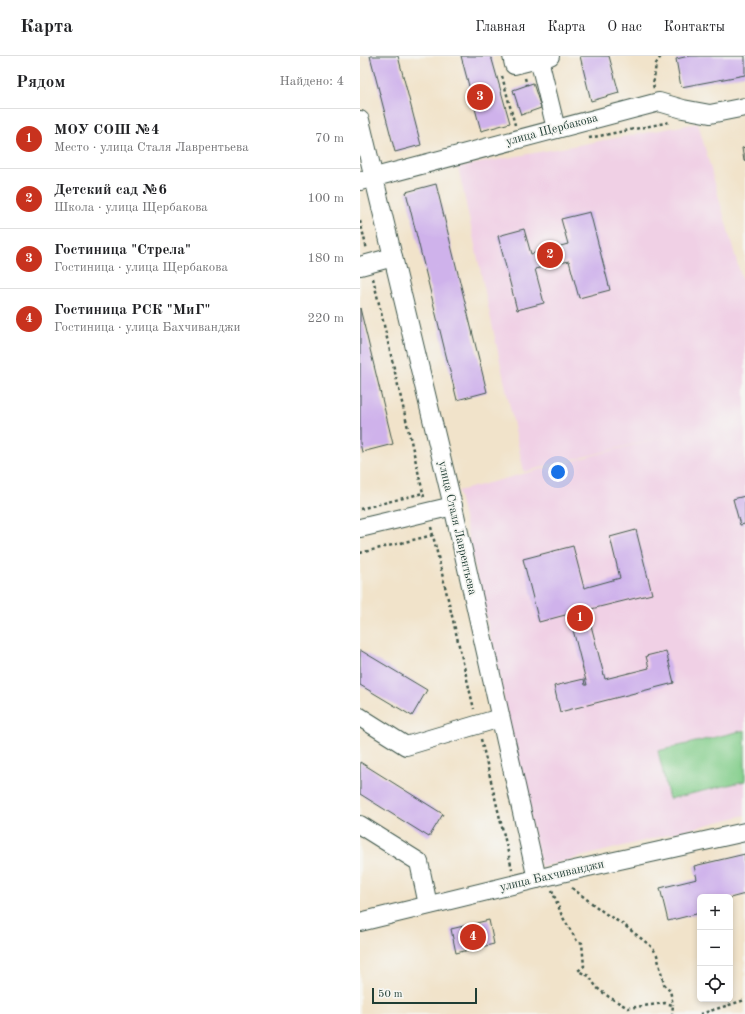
<!DOCTYPE html>
<html lang="ru">
<head>
<meta charset="utf-8">
<style>
	:root { --surface:#fff; --page:#f2f2f2; --text:#202124; --muted:#757577; --line:#e0e0e0; --accent:#c8321e }
	body { margin:0; font-family:"Old Standard TT",serif; background:var(--page); color:var(--text) }
	.controls { position:absolute; right:12px; bottom:12px; display:grid; overflow:hidden; border-radius:6px; box-shadow:0 2px 6px #0003 }
	.controls button { width:36px; height:36px; display:grid; place-items:center; padding:0; border:0; border-bottom:1px solid var(--line); background:var(--surface); color:var(--text); font:20px sans-serif }
	.scale { position:absolute; left:12px; bottom:10px; width:105px; box-sizing:border-box; padding-left:4px; border:2px solid #1f3d34; border-top:0; font-size:11px; line-height:14px; white-space:nowrap; color:#1f3d34; -webkit-text-stroke:3px #f6f6f2; paint-order:stroke }
	.you { position:absolute; left:198px; top:416px; width:14px; height:14px; margin:-10px; border:3px solid #fff; border-radius:50%; background:#1a73e8; box-shadow:0 0 0 6px #1a73e833 }
	.badge { display:grid; place-items:center; width:26px; height:26px; border-radius:50%; background:var(--accent); color:#fff; font-size:13px; font-weight:700 }
	.pin { position:absolute; translate:-50% -50%; border:2px solid #fff; box-shadow:0 1px 4px #0006 }
	.list { margin:0; padding:0; list-style:none }
	h2 { display:flex; justify-content:space-between; align-items:center; height:52px; margin:0; padding:0 16px; font-size:17px }
	h2 small { font-size:13px; font-weight:400; color:var(--muted) }
	.list li { display:grid; grid-template-columns:26px 1fr auto; gap:12px; align-items:center; box-sizing:border-box; height:60px; padding:0 16px; border-top:1px solid var(--line) }
	.list b { display:block; font-size:15px; white-space:nowrap }
	.list p { margin:0; font-size:13px; white-space:nowrap; color:var(--muted) }
	.list em { font-size:13px; font-style:normal; color:var(--muted) }
	.icon { flex:none; width:22px; height:22px; fill:none; stroke:currentColor; stroke-width:2; stroke-linecap:round; stroke-linejoin:round }
	.map { position:relative; flex:none; width:385px; height:958px; overflow:hidden }
	header { display:flex; align-items:center; gap:24px; box-sizing:border-box; height:56px; padding:0 20px; background:var(--surface); border-bottom:1px solid var(--line) }
	header strong { font-size:19px }
	nav { display:flex; gap:22px; margin-inline-start:auto; font-size:14px }
	main { display:flex }
	aside { flex:1; background:var(--surface) }
	.map>svg:first-child { display:block }
	.built { fill:#f0d0e5 }
	.green { fill:#82cd8a; stroke:#50855f }
	.building { fill:#cfb2eb }
	.lines { fill:none; stroke-linecap:round; stroke-linejoin:round }
	.minor-casing { stroke:#3e564a; stroke-width:20 }
	.path { stroke:#3e564a; stroke-width:2.5; stroke-dasharray:3 3; stroke-linecap:butt }
	.minor { stroke:#fff; stroke-width:18 }
	.labels { text-anchor:middle; dominant-baseline:central; stroke-width:3.5; stroke-linejoin:round; paint-order:stroke }
	.street-label { font-size:12px; fill:#1f3d34; stroke:#f6f6f2 }
</style>
</head>
<body>
<header>
<strong>Карта</strong>
<nav><a>Главная</a><a>Карта</a><a>О нас</a><a>Контакты</a></nav>
</header>
<main>
<aside>
<h2>Рядом<small>Найдено: 4</small></h2>
<ul class="list">
<li><span class="badge">1</span><div><b>МОУ СОШ №4</b><p>Место · улица Сталя Лаврентьева</p></div><em>70 m</em></li>
<li><span class="badge">2</span><div><b>Детский сад №6</b><p>Школа · улица Щербакова</p></div><em>100 m</em></li>
<li><span class="badge">3</span><div><b>Гостиница &quot;Стрела&quot;</b><p>Гостиница · улица Щербакова</p></div><em>180 m</em></li>
<li><span class="badge">4</span><div><b>Гостиница РСК &quot;МиГ&quot;</b><p>Гостиница · улица Бахчиванджи</p></div><em>220 m</em></li>
</ul>
</aside>
<div class="map">
<svg width="385" height="958" viewBox="0 0 385 958">
	<rect width="100%" height="100%" fill="#f6f6f2"/>
	<filter id="ink" filterUnits="userSpaceOnUse"><feTurbulence type="fractalNoise" baseFrequency=".025" numOctaves="2"/><feDisplacementMap in="SourceGraphic" scale="8" xChannelSelector="R" yChannelSelector="G"/><feConvolveMatrix kernelMatrix="1 2 1 2 8 2 1 2 1" color-interpolation-filters="sRGB"/></filter>
	<filter id="wash" filterUnits="userSpaceOnUse"><feTurbulence type="fractalNoise" baseFrequency=".012" numOctaves="4" result="noise"/><feDisplacementMap in="SourceGraphic" scale="16" xChannelSelector="R" yChannelSelector="G"/><feGaussianBlur stdDeviation="0.9" result="paint"/><feColorMatrix in="noise" values="0 0 0 0 0 0 0 0 0 0 0 0 0 0 0 0 0 1.4 0 .05"/><feComposite in="paint" operator="in"/></filter>
	<g filter="url(#wash)">
		<rect width="100%" height="100%" fill="#f1e3ca"/>
		<path class="built" d="M338,67L385,235V759L181,811L98,435L314,378L164,416L98,111Z"/>
		<path class="green" d="M385,674V725L309,743L298,695Z"/>
		<g id="blocks">
			<g class="building">
				<path d="M10,0H38L61,89L35,96Z"/>
				<path d="M101,0H131L150,67L121,75Z"/>
				<path d="M220,0H249L259,37L231,45Z"/>
				<path d="M329,0H385V19L321,31L316,3Z"/>
				<path d="M173,27L181,52L161,59L153,34Z"/>
				<path d="M385,91V105H384L382,92Z"/>
				<path d="M76,128L127,336L97,344L46,136Z"/>
				<path d="M230,156L250,234L219,242L209,205L175,213L184,247L157,254L138,180L164,173L171,198L208,188L201,163Z"/>
				<path d="M0,252L33,388L2,396L0,387Z"/>
				<path d="M385,440V468L380,469L373,443Z"/>
				<path d="M276,474L292,538L227,554L245,623L289,612L286,600L306,595L314,627L200,656L194,630L224,623L225,629H227L209,558L179,566L163,503L213,490L224,532L260,522L250,481Z"/>
				<path d="M0,594L67,634L52,660L0,629Z"/>
				<path d="M0,706L83,758L69,781L0,738Z"/>
				<path d="M385,798V838L370,842L340,841V857L308,865L300,832L337,823L334,810Z"/>
				<path d="M129,864L134,888L96,897L91,873Z"/>
			</g>
		</g>
	</g>
	<g filter="url(#ink)">
		<use href="#blocks" fill-opacity="0" stroke="#3e564a" stroke-width="1"/>
		<g class="lines">
			<defs>
				<g id="minor">
					<path d="M152,0L154,9L190,0"/>
					<path d="M179,3L196,73"/>
					<path d="M0,64L93,450L177,823"/>
					<path d="M0,125L299,46L323,53L350,58L385,51"/>
					<path d="M0,210L33,201"/>
					<path d="M0,472L93,450"/>
					<path d="M0,661L46,690L140,662"/>
					<path d="M0,769L59,806L68,849"/>
					<path d="M0,866L201,817L385,776"/>
				</g>
			</defs>
			<use href="#minor" class="minor-casing"/>
			<g class="path">
				<path d="M142,20L155,69"/>
				<path d="M165,22L167,29"/>
				<path d="M294,32L293,29L296,8L301,0"/>
				<path d="M229,82L310,66"/>
				<path d="M0,165L7,194"/>
				<path d="M13,222L64,441"/>
				<path d="M0,453L63,437"/>
				<path d="M71,471L114,653"/>
				<path d="M0,497L73,479"/>
				<path d="M121,683L152,813"/>
				<path d="M212,832L246,858L264,869L292,891L297,899L304,928L310,934L313,949"/>
				<path d="M192,834L202,860L217,885L222,887L224,910L218,915L229,920L237,932L249,941L268,952L305,947L313,949L312,958"/>
				<path d="M340,958L385,944"/>
			</g>
			<use href="#minor" class="minor"/>
		</g>
	</g>
	<g class="labels">
		<g class="street-label">
			<text transform="translate(192 74) rotate(-15)">улица Щербакова</text>
			<text transform="translate(97 472) rotate(77)">улица Сталя Лаврентьева</text>
			<text transform="translate(192 820) rotate(-13)">улица Бахчиванджи</text>
		</g>
	</g>
</svg>
<div class="controls">
<button>+</button>
<button>−</button>
<button><svg class="icon" aria-label="locate" viewBox="0 0 24 24"><circle cx="12" cy="12" r="6"/><path d="M12 2v4M12 18v4M2 12h4M18 12h4"/></svg></button>
</div>
<div class="scale">50 m</div>
<div class="you"></div>
<div class="pin badge" style="left:220px;top:562px">1</div>
<div class="pin badge" style="left:190px;top:199px">2</div>
<div class="pin badge" style="left:120px;top:41px">3</div>
<div class="pin badge" style="left:113px;top:881px">4</div>
</div>
</main>
</body>
</html>
